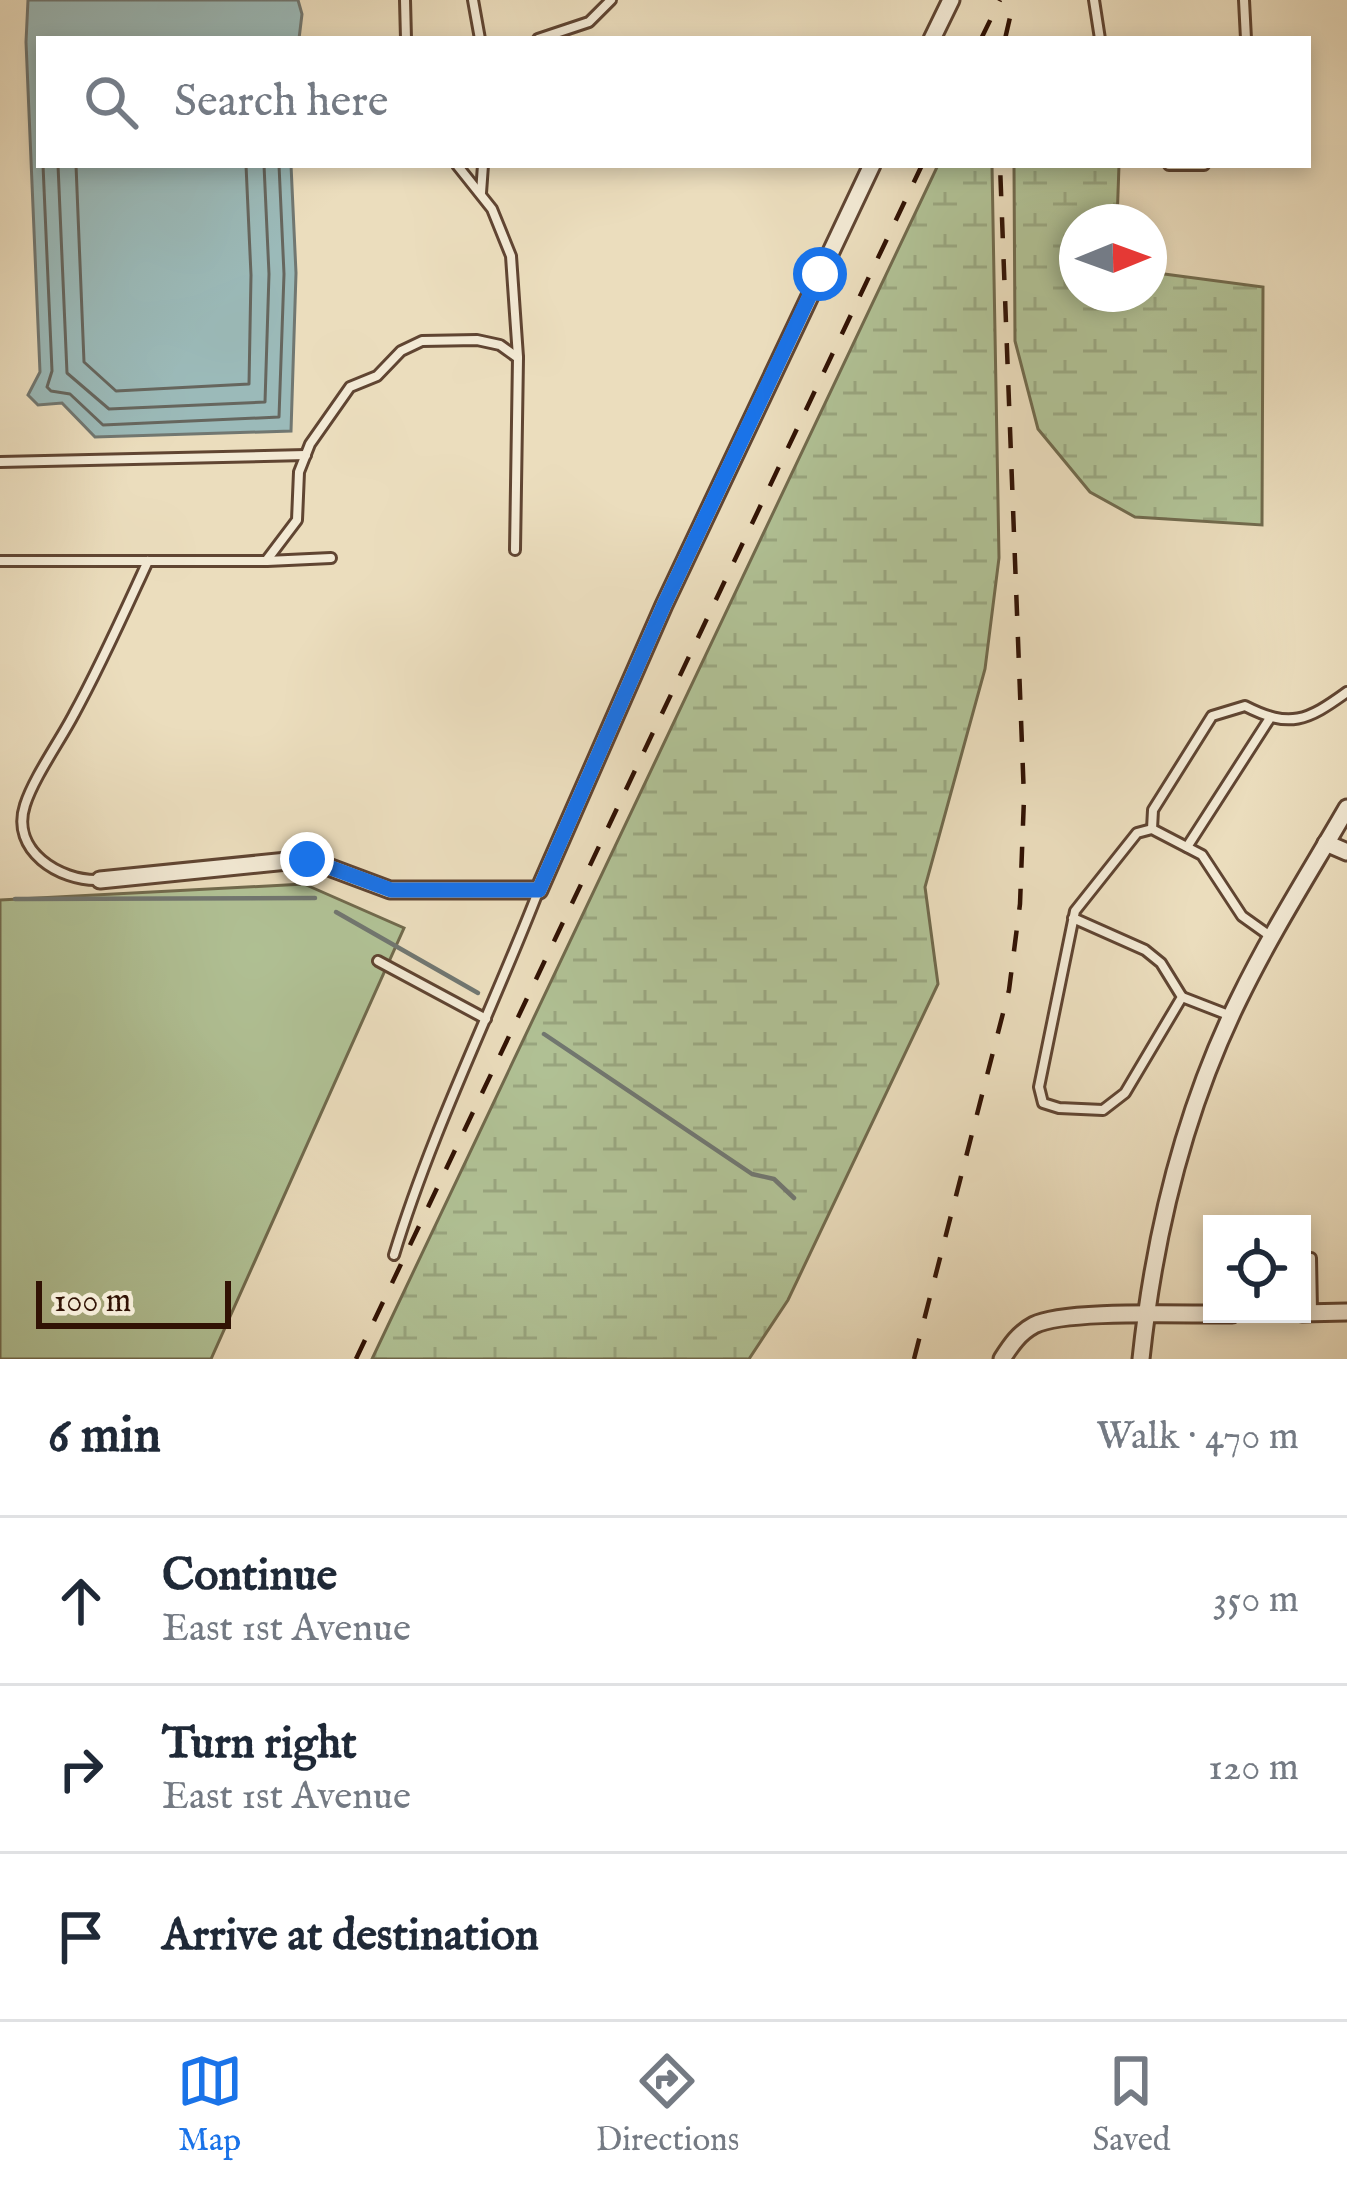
<!DOCTYPE html>
<html lang="en">
<head>
<meta charset="utf-8">
<style>
	:root { --surface:#fff; --page:#f6f6f7; --text:#1f2937; --muted:#747a83; --line:#e0e1e3; --accent:#1a73e8 }
	body { margin:0; font-family:"IM FELL English",serif; background:var(--page); color:var(--text) }
	.controls { position:absolute; right:36px; bottom:36px; display:grid; overflow:hidden; border-radius:0px; box-shadow:0 6px 18px #0003 }
	.controls button { width:108px; height:108px; display:grid; place-items:center; padding:0; border:0; border-bottom:3px solid var(--line); background:var(--surface); color:var(--text); font:60px sans-serif }
	.compass { position:absolute; left:1059px; top:204px; width:108px; height:108px; border-radius:50%; background:var(--surface); box-shadow:0 6px 18px #0003; rotate:89deg }
	.scale { position:absolute; left:36px; bottom:30px; width:195px; box-sizing:border-box; padding-left:12px; border:6px solid #311204; border-top:0; font-size:33px; line-height:42px; white-space:nowrap; color:#311204; -webkit-text-stroke:9px #f2e9d4; paint-order:stroke }
	.stop { position:absolute; width:36px; height:36px; margin:-27px; border:9px solid #1a73e8; border-radius:50%; background:#fff }
	.stop.end { background:#1a73e8; border-color:#fff; box-shadow:0 3px 12px #0008 }
	.list { margin:0; padding:0; list-style:none }
	h2 { display:flex; justify-content:space-between; align-items:center; height:156px; margin:0; padding:0 48px; font-size:51px }
	h2 small { font-size:39px; font-weight:400; color:var(--muted) }
	.list li { display:grid; grid-template-columns:78px 1fr auto; gap:36px; align-items:center; box-sizing:border-box; height:168px; padding:0 48px; border-top:3px solid var(--line) }
	.list b { display:block; font-size:45px; white-space:nowrap }
	.list p { margin:0; font-size:39px; white-space:nowrap; color:var(--muted) }
	.list em { font-size:39px; font-style:normal; color:var(--muted) }
	.icon { flex:none; width:66px; height:66px; fill:none; stroke:currentColor; stroke-width:2; stroke-linecap:round; stroke-linejoin:round }
	.map { position:relative; flex:none; width:1347px; height:1359px; overflow:hidden }
	.search { position:absolute; background:var(--surface); box-shadow:0 6px 18px #0003; left:36px; right:36px; top:36px; height:132px; display:flex; align-items:center; gap:30px; box-sizing:border-box; padding:0 42px; border-radius:0px; color:var(--muted); font-size:45px }
	.sheet { height:660px; background:var(--surface) }
	nav { display:flex; justify-content:space-around; align-items:center; box-sizing:border-box; height:168px; border-top:3px solid var(--line); background:var(--surface); font-size:33px; color:var(--muted) }
	nav a { display:grid; justify-items:center; gap:6px }
	nav .on { color:var(--accent) }
	.map>svg:first-child { display:block }
	.green { fill:#b1c296; stroke:#716a4d; stroke-width:3 }
	.wetland { fill:url(#wetland-marsh); stroke:#716a4d; stroke-width:3 }
	.water { fill:#9bbab9; stroke:#717771; stroke-width:3 }
	.lines { fill:none; stroke-linecap:round; stroke-linejoin:round }
	.shore { stroke:#66665e; stroke-width:3 }
	.stream { stroke:#717771; stroke-width:4.5 }
	.service-casing { stroke:#604532; stroke-width:14 }
	.minor-casing { stroke:#604532; stroke-width:21 }
	.service { stroke:#f2e9d4; stroke-width:8 }
	.minor { stroke:#f2e9d4; stroke-width:15 }
	.rail { stroke:#311204; stroke-width:4.5; stroke-dasharray:21 21; stroke-linecap:butt }
	.route { stroke:#1a73e8; stroke-width:15 }
</style>
</head>
<body>
<div class="map">
<svg width="1347" height="1359" viewBox="0 0 1347 1359">
	<defs>
		<pattern id="wetland-marsh" width="20" height="14" patternUnits="userSpaceOnUse" patternTransform="scale(3)"><rect width="20" height="14" fill="#b1c296"/><path d="M1 5h8M5 5V1M11 12h8M15 12V8" fill="none" stroke="#99a680"/></pattern>
	</defs>
	<rect width="100%" height="100%" fill="#ebddbd"/>
	<filter id="stains"><feTurbulence type="fractalNoise" baseFrequency=".00167" numOctaves="4"/><feColorMatrix values="0 0 0 0 .2 0 0 0 0 .09 0 0 0 0 .02 0 0 0 .5 -.17"/></filter>
	<radialGradient id="worn" r=".72"><stop offset=".6" stop-color="#630" stop-opacity="0"/><stop offset="1" stop-color="#630" stop-opacity=".3"/></radialGradient>
	<path class="green" d="M304,884L404,928L211,1359H0V900Z"/>
	<g class="wetland">
		<path d="M938,165H992L999,558L985,669L925,887L938,984L788,1300L749,1359H372Z"/>
		<path d="M1014,165H1119L1117,222H1077V294H1149V272L1263,287L1262,525L1135,517L1090,492L1038,429L1015,341Z"/>
	</g>
	<path class="water" d="M28,0H298L302,14L299,39H39V165H291L296,273L291,431L95,437L62,403L38,405L28,395L40,372L26,42Z"/>
	<g class="lines">
		<g class="shore">
			<path d="M43,165L52,371L47,387L51,391L70,394L103,425L279,417L284,274L279,165"/>
			<path d="M58,165L67,373L109,409L265,402L269,274L264,165"/>
			<path d="M76,165L84,362L116,391L249,384L251,275L246,165"/>
		</g>
		<g class="stream">
			<path d="M15,899L315,898"/>
			<path d="M336,912L478,993"/>
			<path d="M544,1034L752,1174L774,1179L794,1198"/>
		</g>
		<defs>
			<g id="service">
				<path d="M405,0L406,39"/>
				<path d="M473,0L480,39"/>
				<path d="M1094,0L1100,39"/>
				<path d="M1244,0L1246,39"/>
				<path d="M538,39L589,22L611,0"/>
				<path d="M457,165L492,209L511,256L518,357"/>
				<path d="M1169,165H1204"/>
				<path d="M481,193L483,165"/>
				<path d="M0,462L306,455"/>
				<path d="M0,561H266L297,520L299,472L310,444L350,387L377,376L401,351L422,341L477,340L500,345L518,358L515,550"/>
				<path d="M267,561L331,558"/>
				<path d="M1152,829L1153,810L1212,716L1245,706C1290,729 1307,721 1347,692"/>
				<path d="M1187,847L1270,718"/>
				<path d="M98,880C60,881 10,851 25,805C34,777 60,741 74,714C101,665 124,613 148,561"/>
				<path d="M1073,918L1145,950L1161,963L1182,997L1125,1093L1103,1110L1059,1108L1043,1103L1039,1087L1075,911L1137,833L1152,829L1202,855L1242,916L1270,936"/>
				<path d="M378,961L486,1019"/>
				<path d="M1182,997L1231,1016"/>
				<path d="M394,1255C432,1130 491,1013 538,892"/>
				<path d="M1311,1258L1312,1311"/>
			</g>
			<g id="minor">
				<path d="M932,39L951,0"/>
				<path d="M1326,843L1347,852"/>
				<path d="M100,880L307,859L390,890H539L664,605L872,165"/>
				<path d="M1302,1313L1347,1312"/>
				<path d="M1002,1359C1011,1345 1019,1333 1034,1325C1065,1309 1190,1315 1232,1314"/>
				<path d="M1141,1359C1154,1236 1184,1111 1239,999C1271,933 1310,872 1347,808"/>
			</g>
		</defs>
		<use href="#service" class="service-casing"/>
		<use href="#minor" class="minor-casing"/>
		<use href="#service" class="service"/>
		<use href="#minor" class="minor"/>
		<g class="rail">
			<path d="M981,39L1000,0"/>
			<path d="M1005,39L1014,0"/>
			<path d="M356,1359L922,165"/>
			<path d="M914,1359L1009,990L1020,904L1024,798L1000,165"/>
		</g>
	</g>
	<g class="lines">
		<path class="route" d="M307,859L391,890H539L664,605L820,274"/>
	</g>
	<rect width="100%" height="100%" filter="url(#stains)"/>
	<rect width="100%" height="100%" fill="url(#worn)"/>
</svg>
<div class="controls">
<button><svg class="icon" aria-label="locate" viewBox="0 0 24 24"><circle cx="12" cy="12" r="6"/><path d="M12 2v4M12 18v4M2 12h4M18 12h4"/></svg></button>
</div>
<svg class="compass" viewBox="-18 -18 36 36"><path d="M0-13l5 13h-10z" fill="#e53935"/><path d="M0 13l5-13h-10z" fill="#747a83"/></svg>
<div class="scale">100 m</div>
<div class="stop" style="left:820px;top:274px"></div>
<div class="stop end" style="left:307px;top:859px"></div>
<div class="search"><svg class="icon" aria-label="search" viewBox="0 0 24 24"><circle cx="10" cy="10" r="6"/><path d="M15 15l6 6"/></svg>Search here</div>
</div>
<section class="sheet">
<h2>6 min<small>Walk · 470 m</small></h2>
<ul class="list">
<li><svg class="icon" aria-label="ahead" viewBox="0 0 24 24"><path d="M12 20V5M6 11l6-6 6 6"/></svg><div><b>Continue</b><p>East 1st Avenue</p></div><em>350 m</em></li>
<li><svg class="icon" aria-label="right" viewBox="0 0 24 24"><path d="M7 20v-9h11M14 6l5 5-5 5"/></svg><div><b>Turn right</b><p>East 1st Avenue</p></div><em>120 m</em></li>
<li><svg class="icon" aria-label="arrive" viewBox="0 0 24 24"><path d="M6 21V4h12l-3 4 3 4H6"/></svg><div><b>Arrive at destination</b></div></li>
</ul>
</section>
<nav>
<a class="on"><svg class="icon" aria-label="map" viewBox="0 0 24 24"><path d="M3 6l6-2 6 2 6-2v14l-6 2-6-2-6 2zM9 4v14M15 6v14"/></svg>Map</a>
<a><svg class="icon" aria-label="directions" viewBox="0 0 24 24"><path d="M12 3l9 9-9 9-9-9zM9 14v-3h6M13 9l2 2-2 2"/></svg>Directions</a>
<a><svg class="icon" aria-label="saved" viewBox="0 0 24 24"><path d="M7 4h10v16l-5-4-5 4z"/></svg>Saved</a>
</nav>
</body>
</html>
